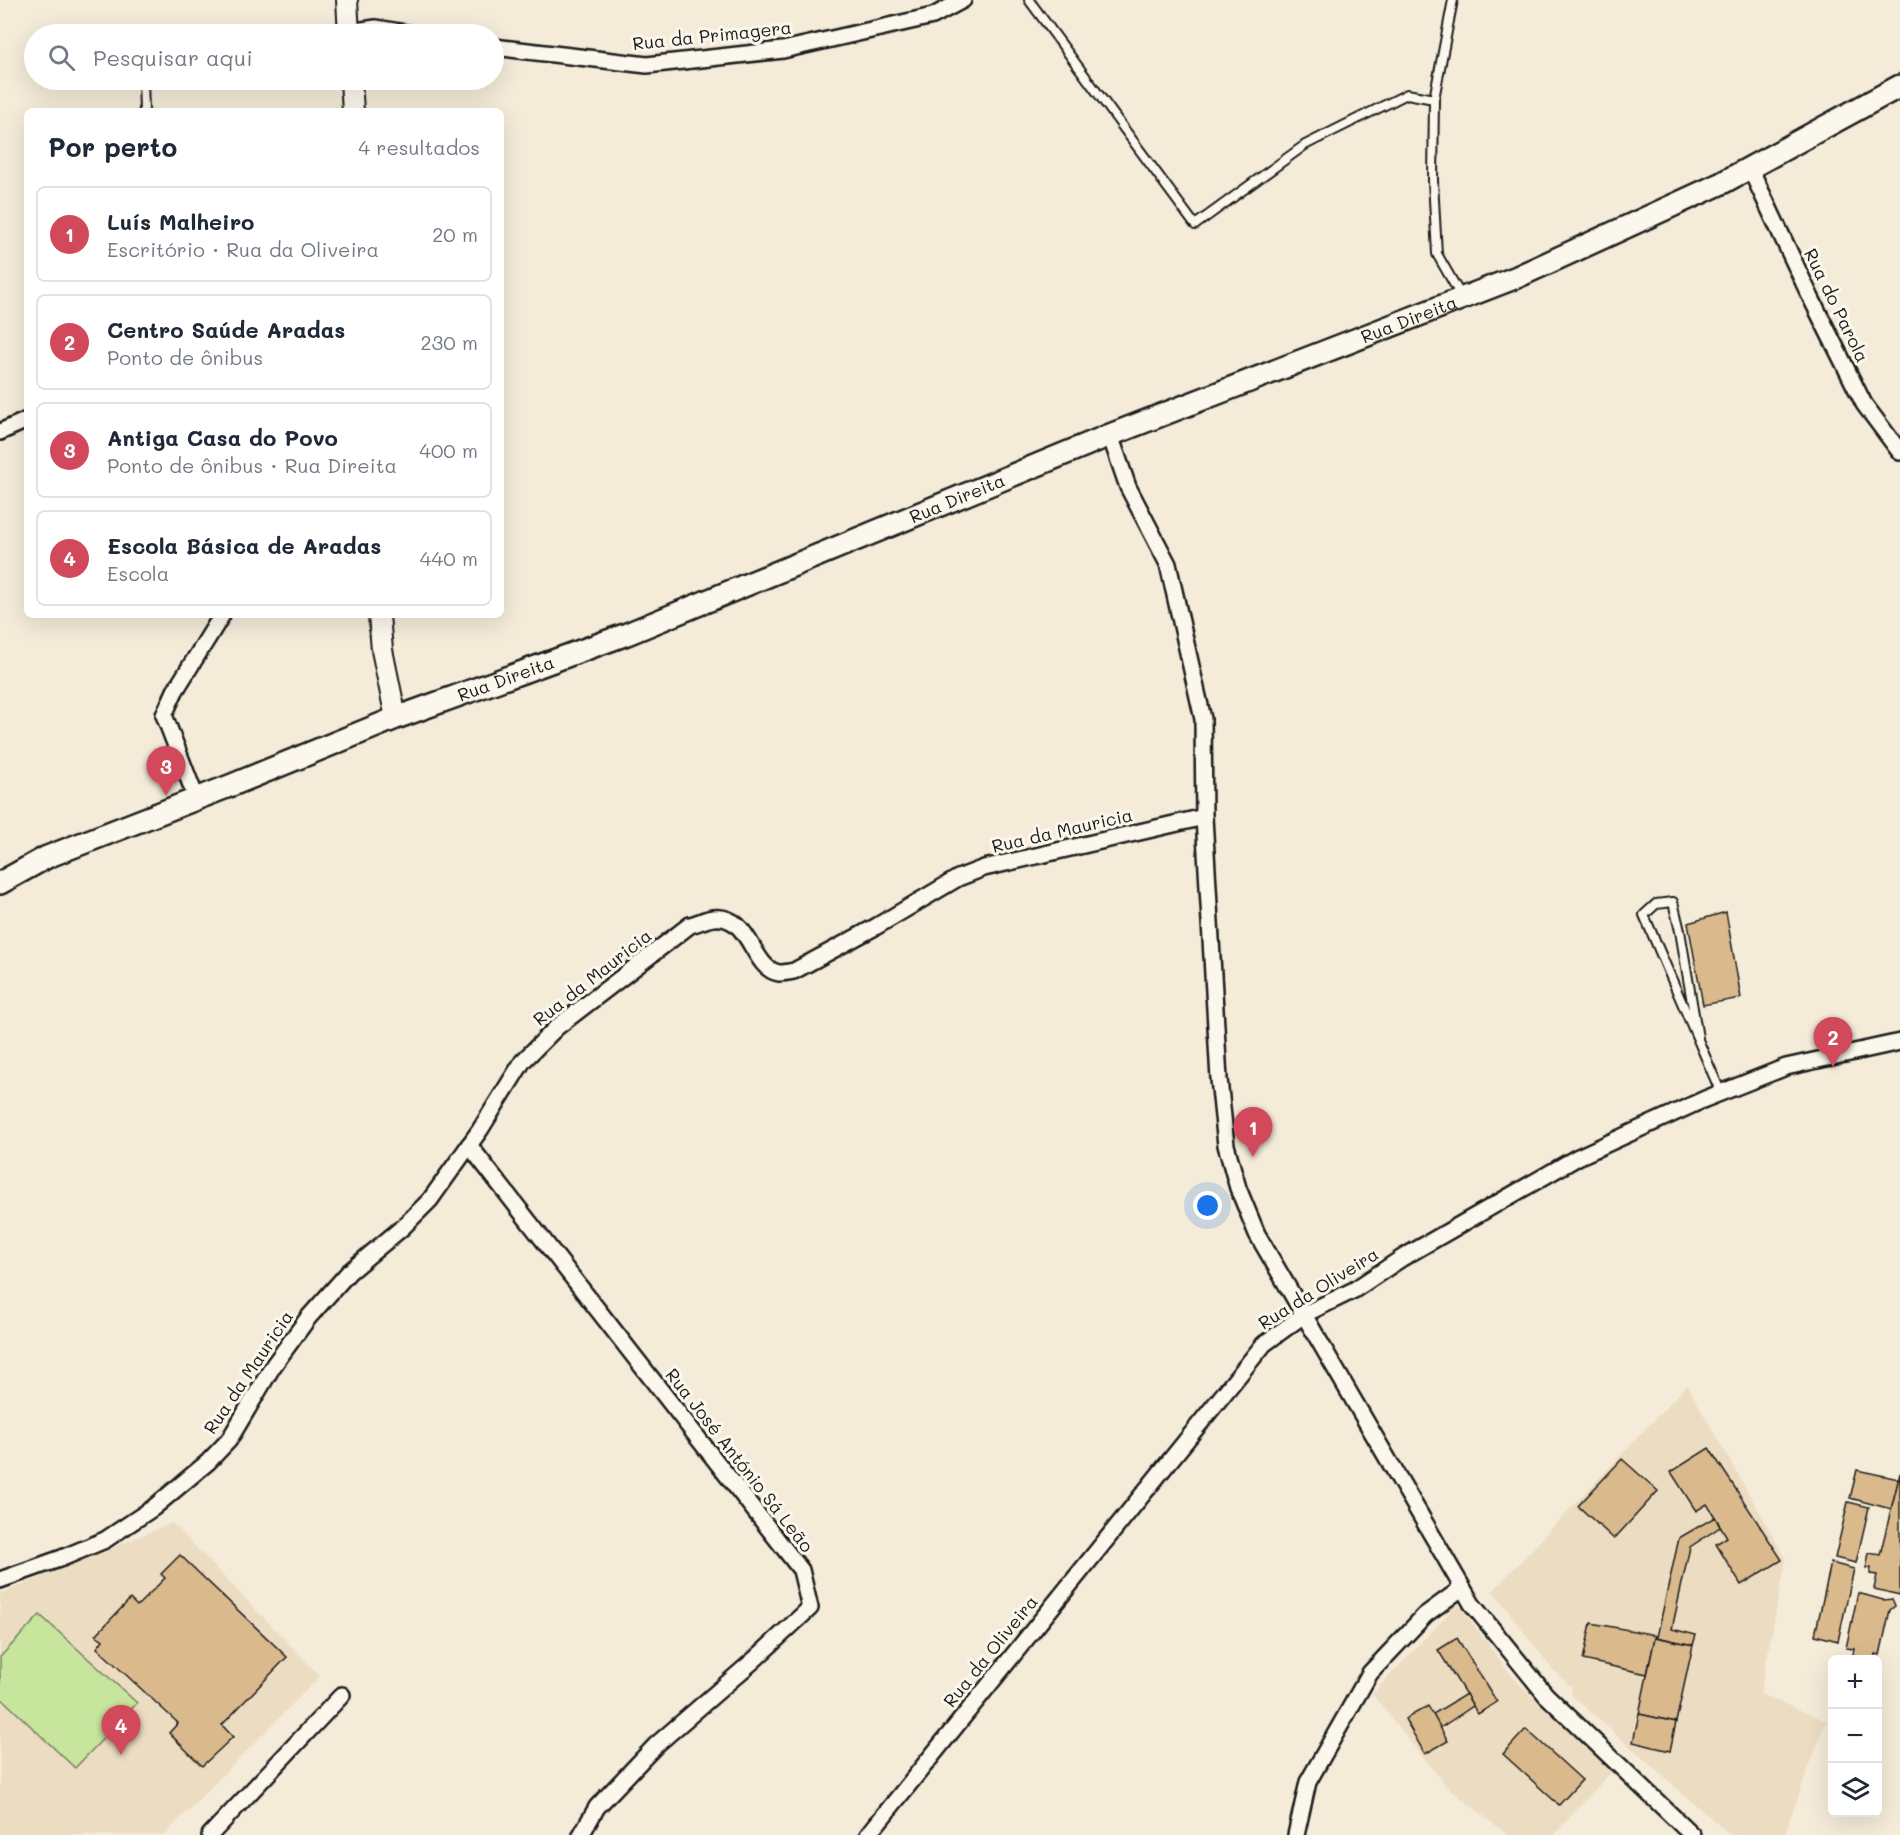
<!DOCTYPE html>
<html lang="pt">
<head>
<meta charset="utf-8">
<style>
	:root { --surface:#fff; --page:#f6f6f7; --text:#1f2937; --muted:#747a83; --line:#e0e1e3; --accent:#d1495b }
	body { margin:0; font-family:Mali,sans-serif; background:var(--page); color:var(--text) }
	.controls { position:absolute; right:18px; bottom:18px; display:grid; overflow:hidden; border-radius:9px; box-shadow:0 6px 24px #0002 }
	.controls button { width:54px; height:54px; display:grid; place-items:center; padding:0; border:0; border-bottom:2px solid var(--line); background:var(--surface); color:var(--text); font:30px sans-serif }
	.you { position:absolute; left:1208px; top:1206px; width:21px; height:21px; margin:-15px; border:4px solid #fff; border-radius:50%; background:#1a73e8; box-shadow:0 0 0 9px #1a73e833 }
	.badge { display:grid; place-items:center; width:39px; height:39px; border-radius:50%; background:var(--accent); color:#fff; font-size:20px; font-weight:700 }
	.pin { position:absolute; translate:-50% -50px; filter:drop-shadow(0 2px 3px #0008) }
	.pin::after { content:''; position:absolute; top:32px; width:21px; height:18px; background:inherit; clip-path:polygon(0 0,100% 0,50% 100%) }
	.list { margin:0; padding:0; list-style:none }
	h2 { display:flex; justify-content:space-between; align-items:center; height:78px; margin:0; padding:0 24px; font-size:26px }
	h2 small { font-size:20px; font-weight:400; color:var(--muted) }
	.list li { display:grid; grid-template-columns:39px 1fr auto; gap:18px; align-items:center; box-sizing:border-box; height:96px; margin:0 12px 12px; padding:0 12px; border:2px solid var(--line); border-radius:9px }
	.list b { display:block; font-size:22px; white-space:nowrap }
	.list p { margin:0; font-size:20px; white-space:nowrap; color:var(--muted) }
	.list em { font-size:20px; font-style:normal; color:var(--muted) }
	.icon { flex:none; width:33px; height:33px; fill:none; stroke:currentColor; stroke-width:2; stroke-linecap:round; stroke-linejoin:round }
	.map { position:relative; flex:none; width:1900px; height:1835px; overflow:hidden }
	.search { position:absolute; background:var(--surface); box-shadow:0 6px 24px #0002; left:24px; top:24px; width:480px; height:66px; display:flex; align-items:center; gap:15px; box-sizing:border-box; padding:0 21px; border-radius:33px; color:var(--muted); font-size:22px }
	.panel { position:absolute; background:var(--surface); box-shadow:0 6px 24px #0002; left:24px; top:108px; width:480px; height:510px; border-radius:9px }
	.map>svg:first-child { display:block }
	.built { fill:#ecdcc2 }
	.grass { fill:#c7e59d; stroke:#72805c; stroke-width:1.5 }
	.building { fill:#dab98d; stroke:#1c1c1c; stroke-width:1.5 }
	.lines { fill:none; stroke-linecap:round; stroke-linejoin:round }
	.service-casing { stroke:#1c1c1c; stroke-width:12 }
	.minor-casing { stroke:#1c1c1c; stroke-width:20 }
	.tertiary-casing { stroke:#1c1c1c; stroke-width:24 }
	.secondary-casing { stroke:#1c1c1c; stroke-width:26 }
	.service { stroke:#fbf7ec; stroke-width:8 }
	.minor { stroke:#fbf7ec; stroke-width:15 }
	.tertiary { stroke:#fbf7ec; stroke-width:20 }
	.secondary { stroke:#fbf7ec; stroke-width:21 }
	.labels { text-anchor:middle; dominant-baseline:central; stroke-width:6; stroke-linejoin:round; paint-order:stroke }
	.street-label { font-size:18px; fill:#1c1c1c; stroke:#fbf7ec }
</style>
</head>
<body>
<div class="map">
<svg width="1900" height="1835" viewBox="0 0 1900 1835">
	<rect width="100%" height="100%" fill="#f4ebd9"/>
	<filter id="ink" filterUnits="userSpaceOnUse"><feTurbulence type="fractalNoise" baseFrequency=".0167" numOctaves="2"/><feDisplacementMap in="SourceGraphic" scale="12" xChannelSelector="R" yChannelSelector="G"/><feConvolveMatrix kernelMatrix="1 2 1 2 8 2 1 2 1" color-interpolation-filters="sRGB"/></filter>
	<g filter="url(#ink)">
		<g class="built">
			<path d="M1687,1385L1786,1559L1760,1694L1826,1721L1784,1835H1730L1571,1695L1572,1687L1552,1669L1493,1591Z"/>
			<path d="M172,1523L320,1676L164,1835H0V1594Z"/>
			<path d="M1458,1604L1514,1679L1612,1771L1554,1835H1508L1447,1787L1372,1694Z"/>
		</g>
		<path class="grass" d="M40,1615L137,1703L75,1768L0,1697V1657Z"/>
		<g class="building">
			<path d="M1726,912L1741,998L1703,1005L1688,923Z"/>
			<path d="M1709,1448L1782,1560L1741,1585L1716,1544L1727,1537L1715,1517L1707,1504L1696,1511L1671,1472Z"/>
			<path d="M1622,1459L1658,1491L1614,1539L1578,1506Z"/>
			<path d="M1857,1470L1899,1479L1891,1509L1850,1498Z"/>
			<path d="M1900,1473V1595L1874,1589L1877,1575L1870,1574L1871,1568H1866L1869,1553L1880,1555Z"/>
			<path d="M1848,1502L1869,1507L1856,1563L1835,1558Z"/>
			<path d="M1715,1517L1720,1527L1690,1547L1672,1629L1696,1635L1693,1645L1657,1637L1679,1538Z"/>
			<path d="M180,1555L287,1657L222,1725L233,1737L202,1766L169,1733L178,1723L97,1648L103,1640L96,1635L130,1599L137,1606L165,1578L161,1574Z"/>
			<path d="M1831,1563L1854,1569L1838,1641L1815,1635Z"/>
			<path d="M1858,1593L1883,1600L1892,1599L1894,1603L1895,1606L1890,1610L1880,1655L1876,1654L1875,1660L1852,1659L1854,1649L1846,1648Z"/>
			<path d="M1591,1623L1656,1635L1647,1674L1583,1660Z"/>
			<path d="M1655,1637L1693,1645L1676,1722L1639,1714Z"/>
			<path d="M1457,1638L1497,1702L1478,1714L1438,1650Z"/>
			<path d="M1466,1694L1473,1706L1440,1728L1433,1714Z"/>
			<path d="M1428,1706L1448,1741L1425,1754L1405,1719Z"/>
			<path d="M1639,1714L1676,1722L1670,1751L1633,1742Z"/>
			<path d="M1526,1729L1582,1780L1559,1805L1503,1754Z"/>
		</g>
		<g class="lines">
			<defs>
				<g id="service">
					<path d="M1029,0L1195,225L1305,145L1407,94L1434,99"/>
					<path d="M1453,0L1434,99L1433,181L1437,254L1461,296"/>
					<path d="M318,34L349,32"/>
					<path d="M143,80L144,111"/>
					<path d="M1698,1038L1680,931L1673,902L1656,904L1644,915L1721,1093"/>
				</g>
				<g id="minor">
					<path d="M349,32L376,28L412,34"/>
					<path d="M494,47L647,65L783,50L933,16L963,0"/>
					<path d="M1750,168L1810,296L1864,404L1900,452"/>
					<path d="M0,432L27,420"/>
					<path d="M1110,435L1128,487L1168,564L1203,719L1204,817L1219,1079L1226,1145L1238,1188L1257,1234L1472,1604L1546,1695L1692,1835"/>
					<path d="M196,798L164,715L175,691L222,615"/>
					<path d="M469,1145L801,1570L810,1608L754,1660L656,1745L597,1807L581,1835"/>
					<path d="M0,1580L62,1558L105,1540L153,1508L208,1462L229,1440L273,1366L308,1318L349,1272L403,1227L430,1200L480,1130L523,1061L557,1027L690,925C698,923 706,919 713,918C751,913 751,969 779,973C783,973 789,972 794,971L877,926L958,878L984,868L1204,817"/>
					<path d="M210,1835L342,1695"/>
					<path d="M868,1835L1264,1344L1305,1314L1354,1290L1402,1258L1578,1157L1705,1099L1786,1067L1900,1042"/>
					<path d="M1296,1835L1308,1782L1370,1673L1425,1615L1462,1588"/>
				</g>
				<g id="tertiary">
					<path d="M347,0L349,34"/>
					<path d="M351,80L353,111"/>
					<path d="M379,615L382,650L396,718"/>
				</g>
				<g id="secondary">
					<path id="s1" d="M0,883L47,857L232,785L396,718L627,634L1110,435L1517,277L1722,183L1900,86"/>
				</g>
			</defs>
			<use href="#service" class="service-casing"/>
			<use href="#minor" class="minor-casing"/>
			<use href="#tertiary" class="tertiary-casing"/>
			<use href="#secondary" class="secondary-casing"/>
			<use href="#service" class="service"/>
			<use href="#minor" class="minor"/>
			<use href="#tertiary" class="tertiary"/>
			<use href="#secondary" class="secondary"/>
		</g>
	</g>
	<g class="labels">
		<g class="street-label">
			<text transform="translate(712 35) rotate(-6)">Rua da Primagera</text>
			<text transform="translate(1837 305) rotate(64)">Rua do Parola</text>
			<text stroke="none"><textPath href="#s1" startOffset="1518">Rua Direita</textPath></text>
			<text stroke="none"><textPath href="#s1" startOffset="1032">Rua Direita</textPath></text>
			<text stroke="none"><textPath href="#s1" startOffset="546">Rua Direita</textPath></text>
			<text transform="translate(1062 830) rotate(-13)">Rua da Mauricia</text>
			<text transform="translate(592 977) rotate(-38)">Rua da Mauricia</text>
			<text transform="translate(1318 1288) rotate(-32)">Rua da Oliveira</text>
			<text transform="translate(248 1372) rotate(-56)">Rua da Mauricia</text>
			<text transform="translate(740 1460) rotate(52)">Rua José António Sá Leão</text>
			<text transform="translate(990 1651) rotate(-51)">Rua da Oliveira</text>
		</g>
	</g>
</svg>
<div class="controls">
<button>+</button>
<button>−</button>
<button><svg class="icon" aria-label="layers" viewBox="0 0 24 24"><path d="M12 4l9 5-9 5-9-5zM3 14l9 5 9-5"/></svg></button>
</div>
<div class="you"></div>
<div class="pin badge" style="left:1253px;top:1157px">1</div>
<div class="pin badge" style="left:1833px;top:1067px">2</div>
<div class="pin badge" style="left:166px;top:796px">3</div>
<div class="pin badge" style="left:121px;top:1755px">4</div>
<div class="search"><svg class="icon" aria-label="search" viewBox="0 0 24 24"><circle cx="10" cy="10" r="6"/><path d="M15 15l6 6"/></svg>Pesquisar aqui</div>
<section class="panel">
<h2>Por perto<small>4 resultados</small></h2>
<ul class="list">
<li><span class="badge">1</span><div><b>Luís Malheiro</b><p>Escritório · Rua da Oliveira</p></div><em>20 m</em></li>
<li><span class="badge">2</span><div><b>Centro Saúde Aradas</b><p>Ponto de ônibus</p></div><em>230 m</em></li>
<li><span class="badge">3</span><div><b>Antiga Casa do Povo</b><p>Ponto de ônibus · Rua Direita</p></div><em>400 m</em></li>
<li><span class="badge">4</span><div><b>Escola Básica de Aradas</b><p>Escola</p></div><em>440 m</em></li>
</ul>
</section>
</div>
</body>
</html>
